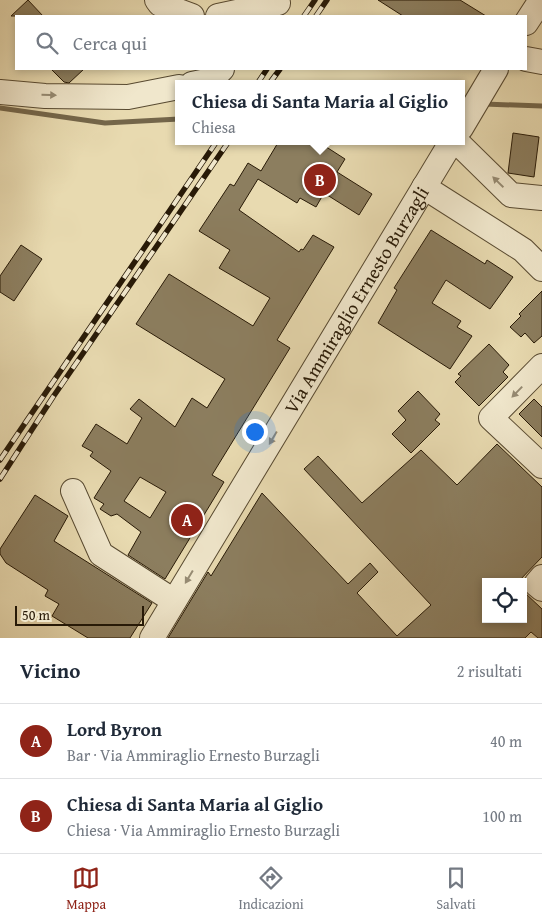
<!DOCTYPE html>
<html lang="it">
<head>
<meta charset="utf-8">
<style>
	:root { --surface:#fff; --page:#f2f2f3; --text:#1f2937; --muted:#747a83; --line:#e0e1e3; --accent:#8f2418 }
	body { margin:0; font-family:"Gentium Book Plus",serif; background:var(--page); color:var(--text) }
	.controls { position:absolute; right:15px; bottom:15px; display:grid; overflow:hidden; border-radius:0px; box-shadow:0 2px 8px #0003 }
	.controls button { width:45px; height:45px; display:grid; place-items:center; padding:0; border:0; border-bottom:1px solid var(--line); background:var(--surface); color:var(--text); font:25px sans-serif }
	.scale { position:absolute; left:15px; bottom:12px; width:129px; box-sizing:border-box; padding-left:5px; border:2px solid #281a07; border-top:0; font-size:14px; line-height:18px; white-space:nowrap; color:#281a07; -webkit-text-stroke:4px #f0e7cc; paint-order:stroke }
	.you { position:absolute; left:254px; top:431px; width:18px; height:18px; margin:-12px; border:4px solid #fff; border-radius:50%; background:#1a73e8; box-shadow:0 0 0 8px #1a73e833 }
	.badge { display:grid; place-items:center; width:32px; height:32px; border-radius:50%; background:var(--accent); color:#fff; font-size:16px; font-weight:700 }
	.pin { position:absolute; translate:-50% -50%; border:2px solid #fff; box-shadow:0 1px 5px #0006 }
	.popup { position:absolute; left:175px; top:80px; width:290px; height:65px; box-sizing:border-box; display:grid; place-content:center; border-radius:0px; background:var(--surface); filter:drop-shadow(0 1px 4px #0005); font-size:16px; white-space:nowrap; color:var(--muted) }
	.popup b { font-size:19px; color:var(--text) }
	.popup::after { content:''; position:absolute; left:50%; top:100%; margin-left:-10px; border:10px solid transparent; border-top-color:var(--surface) }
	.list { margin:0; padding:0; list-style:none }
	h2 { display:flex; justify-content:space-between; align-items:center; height:65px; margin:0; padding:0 20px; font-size:21px }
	h2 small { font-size:16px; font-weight:400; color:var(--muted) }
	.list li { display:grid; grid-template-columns:32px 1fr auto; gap:15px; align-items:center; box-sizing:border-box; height:75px; padding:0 20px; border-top:1px solid var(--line) }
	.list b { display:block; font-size:19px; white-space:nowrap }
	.list p { margin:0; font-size:16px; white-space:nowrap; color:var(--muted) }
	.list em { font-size:16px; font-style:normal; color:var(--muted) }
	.icon { flex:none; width:28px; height:28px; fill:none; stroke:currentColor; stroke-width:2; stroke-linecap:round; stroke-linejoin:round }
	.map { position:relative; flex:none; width:542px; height:638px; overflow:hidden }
	.search { position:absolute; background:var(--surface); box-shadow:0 2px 8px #0003; left:15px; right:15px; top:15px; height:55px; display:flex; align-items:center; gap:12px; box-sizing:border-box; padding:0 18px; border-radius:0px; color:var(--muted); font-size:19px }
	.sheet { height:215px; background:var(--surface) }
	nav { display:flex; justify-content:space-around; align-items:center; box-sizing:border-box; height:70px; border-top:1px solid var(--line); background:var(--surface); font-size:14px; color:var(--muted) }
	nav a { display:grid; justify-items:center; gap:2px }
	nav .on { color:var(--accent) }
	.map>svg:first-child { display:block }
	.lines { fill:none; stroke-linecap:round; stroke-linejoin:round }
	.stream { stroke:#74664a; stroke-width:5 }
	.building { fill:#8c7e5f; stroke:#281a07; fill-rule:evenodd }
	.minor-casing { stroke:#584a31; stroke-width:26 }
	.minor { stroke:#f0e7cc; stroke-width:24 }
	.rail-casing { stroke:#281a07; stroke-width:5.5 }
	.rail { stroke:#f0e7cc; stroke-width:4; stroke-dasharray:11; stroke-linecap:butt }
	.oneway { fill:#968b73 }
	.labels { text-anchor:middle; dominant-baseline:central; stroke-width:5; stroke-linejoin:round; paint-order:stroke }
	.street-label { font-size:19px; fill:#281a07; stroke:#f0e7cc }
</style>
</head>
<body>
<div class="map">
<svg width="542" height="638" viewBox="0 0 542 638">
	<rect width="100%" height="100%" fill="#e8dab0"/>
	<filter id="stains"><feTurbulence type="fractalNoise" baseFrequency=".004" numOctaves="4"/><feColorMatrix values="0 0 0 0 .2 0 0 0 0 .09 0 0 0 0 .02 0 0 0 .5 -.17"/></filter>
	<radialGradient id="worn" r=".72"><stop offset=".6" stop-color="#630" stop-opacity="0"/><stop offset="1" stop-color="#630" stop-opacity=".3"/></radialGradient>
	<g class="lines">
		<g class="stream">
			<path d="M484,104L542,106"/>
			<path d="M0,108L105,123L179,119"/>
		</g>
	</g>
	<g class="building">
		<path d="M28,0L43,16H11Z"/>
		<path d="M378,0H460L486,16H403Z"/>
		<path d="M51,69H84L69,83L64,82Z"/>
		<path d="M513,133L539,137L534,177L508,173Z"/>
		<path d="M279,141H317L345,159L337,172L372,194L359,215L324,193L316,207L300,198L297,203L258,179L239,210L299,252L301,249L303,250L313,235L334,247L277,340L290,348L212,475L224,482L165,579L128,555L141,532L117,514L111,516L100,509L104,504L94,498L111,471L90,456L93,452L82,446L96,424L127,444L142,418L130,409L139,399L175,427L192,398L207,408L225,379L136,324L169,274L253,326L270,298L219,268L230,250L199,231L230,184L234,186L248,163L261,171ZM140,477L166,492L150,518L124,501Z"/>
		<path d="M431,230L485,264L487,260L513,277L490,309L446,280L432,303L461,321L457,327L472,336L450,369L378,323L397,290L394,288Z"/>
		<path d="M21,245L42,259L14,301L0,292V276Z"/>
		<path d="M542,291V336L534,343L525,333L521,337L510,327L521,316L519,314Z"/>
		<path d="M489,344L509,365L503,372L508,377L479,406L455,382L461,376L458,374Z"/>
		<path d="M418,391L440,414L435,420L440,424L411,453L392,434L406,420L398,411Z"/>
		<path d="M534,399L542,407V437L519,414Z"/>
		<path d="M497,444L542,487V557L518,582H486V619H523V591L542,609V638H538L531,632L525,638H168L208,572L211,576L262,493L348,584L370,563L378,572L357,593L397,636L431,605L304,469L318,456L362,503L421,450L457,485Z"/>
		<path d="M35,495L68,516L54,541L152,603L130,638H88L52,616L59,604L45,596L48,590L6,563L0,554V549Z"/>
	</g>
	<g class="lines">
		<defs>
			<g id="minor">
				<path d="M157,0L160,4L192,16"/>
				<path d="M218,16L278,3"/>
				<path d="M526,23L541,0"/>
				<path d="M526,59L542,62"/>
				<path d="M192,84L211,80L222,69"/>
				<path d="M0,92L45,96L128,97L179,87"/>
				<path d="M461,128L496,69"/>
				<path d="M456,141L511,195L542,198"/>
				<path d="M424,187L523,250L542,269"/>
				<path d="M542,366L491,418L542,466"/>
				<path d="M73,491L101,554L174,601"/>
				<path d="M542,577L536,584L542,589"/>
				<path id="s1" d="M152,638L452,141"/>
			</g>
		</defs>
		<use href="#minor" class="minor-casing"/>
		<use href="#minor" class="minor"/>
		<defs>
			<g id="rail">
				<path d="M304,16L315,0"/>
				<path d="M316,16L327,0"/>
				<path d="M257,84L267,69"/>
				<path d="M269,84L280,69"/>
				<path d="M0,460L217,141"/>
				<path d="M0,479L53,397L229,141"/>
			</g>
		</defs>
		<use href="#rail" class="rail-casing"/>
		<use href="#rail" class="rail"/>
	</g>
	<defs><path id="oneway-solid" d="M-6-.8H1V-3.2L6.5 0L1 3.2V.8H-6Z" transform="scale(1.25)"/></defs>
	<g class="oneway">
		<use href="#oneway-solid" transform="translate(49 95) rotate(2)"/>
		<use href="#oneway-solid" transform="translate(498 182) rotate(-136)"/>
		<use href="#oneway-solid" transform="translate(517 392) rotate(134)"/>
		<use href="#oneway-solid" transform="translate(273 438) rotate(121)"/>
		<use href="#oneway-solid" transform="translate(189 577) rotate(121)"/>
	</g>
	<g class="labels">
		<g class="street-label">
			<text stroke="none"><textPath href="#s1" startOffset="395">Via Ammiraglio Ernesto Burzagli</textPath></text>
		</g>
	</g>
	<rect width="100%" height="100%" filter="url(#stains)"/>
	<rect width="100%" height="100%" fill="url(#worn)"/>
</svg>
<div class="controls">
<button><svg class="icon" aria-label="locate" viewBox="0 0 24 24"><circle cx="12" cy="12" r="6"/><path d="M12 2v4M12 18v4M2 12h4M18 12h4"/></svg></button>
</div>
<div class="scale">50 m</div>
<div class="you"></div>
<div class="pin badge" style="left:187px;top:520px">A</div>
<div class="pin badge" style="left:320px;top:180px">B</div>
<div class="popup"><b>Chiesa di Santa Maria al Giglio</b>Chiesa</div>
<div class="search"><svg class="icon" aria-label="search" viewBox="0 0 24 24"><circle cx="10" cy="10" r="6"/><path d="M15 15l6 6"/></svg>Cerca qui</div>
</div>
<section class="sheet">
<h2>Vicino<small>2 risultati</small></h2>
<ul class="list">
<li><span class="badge">A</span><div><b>Lord Byron</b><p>Bar · Via Ammiraglio Ernesto Burzagli</p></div><em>40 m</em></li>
<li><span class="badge">B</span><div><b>Chiesa di Santa Maria al Giglio</b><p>Chiesa · Via Ammiraglio Ernesto Burzagli</p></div><em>100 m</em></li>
</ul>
</section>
<nav>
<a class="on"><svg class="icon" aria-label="map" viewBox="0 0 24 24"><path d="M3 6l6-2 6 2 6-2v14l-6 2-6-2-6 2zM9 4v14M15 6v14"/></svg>Mappa</a>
<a><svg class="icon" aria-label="directions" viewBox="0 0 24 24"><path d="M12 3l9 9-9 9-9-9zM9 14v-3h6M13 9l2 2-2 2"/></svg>Indicazioni</a>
<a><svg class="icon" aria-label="saved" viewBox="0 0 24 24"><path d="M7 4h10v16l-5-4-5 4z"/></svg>Salvati</a>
</nav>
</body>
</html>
